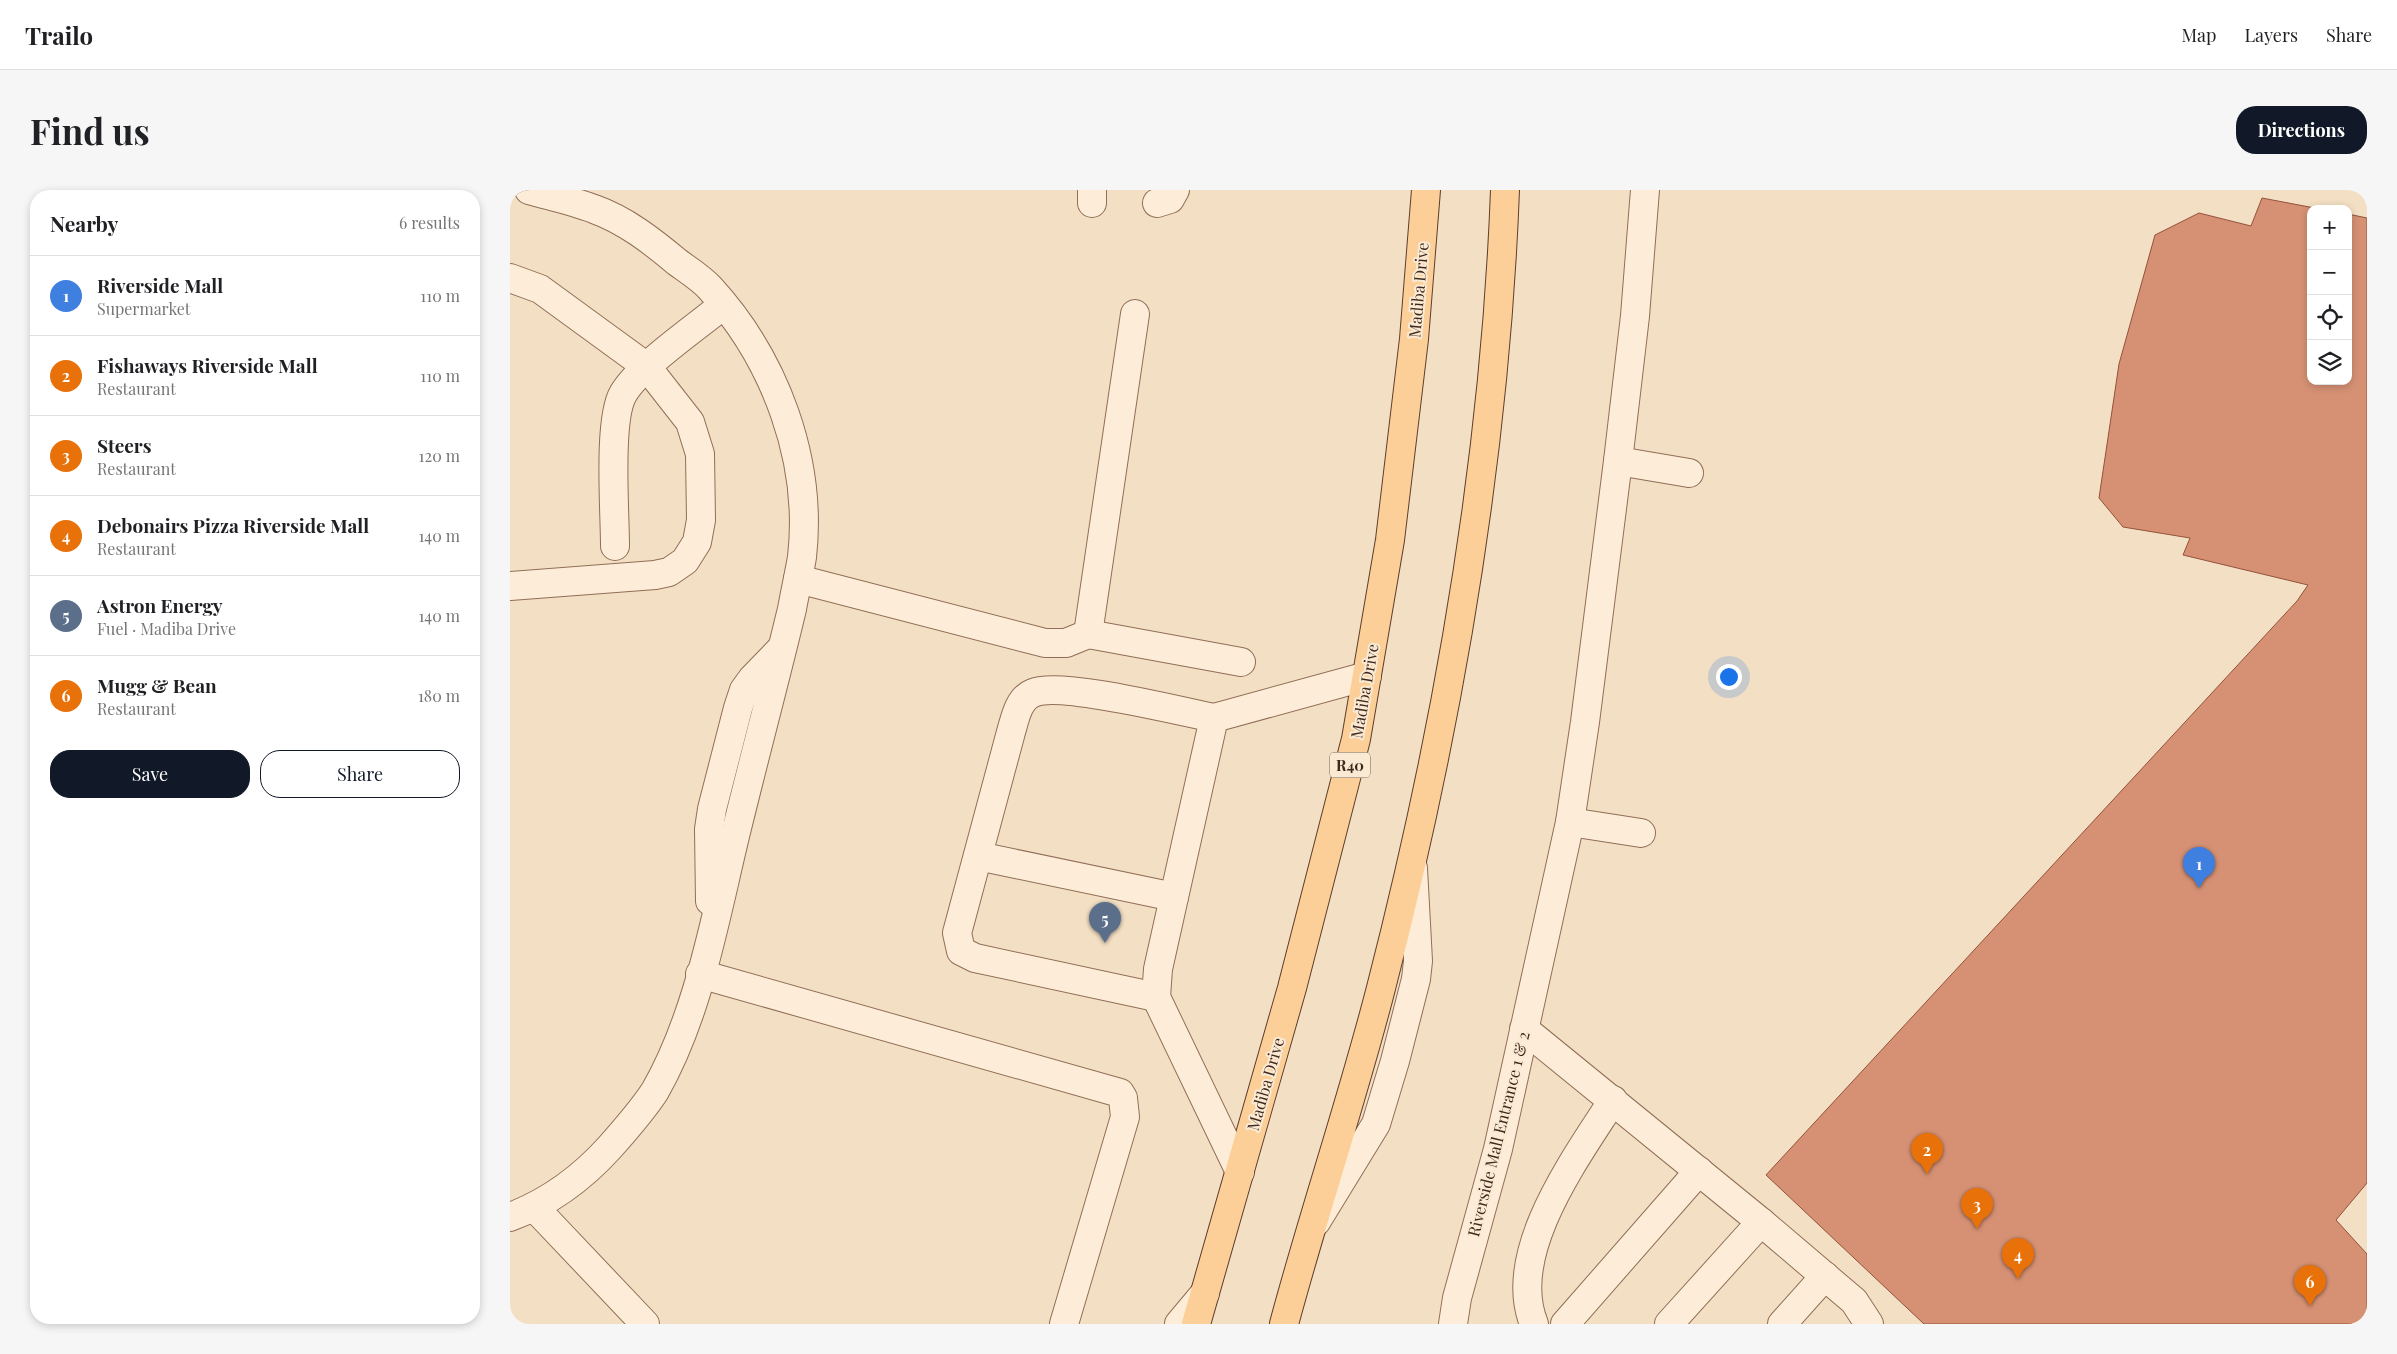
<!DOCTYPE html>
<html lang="en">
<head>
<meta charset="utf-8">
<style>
	:root { --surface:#fff; --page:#f6f6f6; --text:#202124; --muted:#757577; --line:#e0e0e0; --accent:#111827 }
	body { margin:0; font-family:"Playfair Display",serif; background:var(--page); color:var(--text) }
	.controls { position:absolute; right:15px; top:15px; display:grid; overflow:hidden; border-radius:10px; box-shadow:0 2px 8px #0003 }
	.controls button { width:45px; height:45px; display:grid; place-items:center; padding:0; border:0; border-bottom:1px solid var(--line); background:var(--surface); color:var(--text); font:25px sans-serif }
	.you { position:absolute; left:1218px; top:486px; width:18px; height:18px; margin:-12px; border:4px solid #fff; border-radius:50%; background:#1a73e8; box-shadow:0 0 0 8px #1a73e833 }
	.badge { display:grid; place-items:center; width:32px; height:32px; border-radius:50%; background:var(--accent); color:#fff; font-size:16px; font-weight:700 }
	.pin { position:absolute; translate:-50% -41px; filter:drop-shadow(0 1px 2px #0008) }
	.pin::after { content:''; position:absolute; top:26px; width:18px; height:15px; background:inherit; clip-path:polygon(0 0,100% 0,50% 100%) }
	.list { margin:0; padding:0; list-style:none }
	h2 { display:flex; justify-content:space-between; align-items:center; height:65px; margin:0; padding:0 20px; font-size:21px }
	h2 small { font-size:16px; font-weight:400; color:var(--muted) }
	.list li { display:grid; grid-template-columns:32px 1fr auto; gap:15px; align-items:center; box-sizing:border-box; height:80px; padding:0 20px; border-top:1px solid var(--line) }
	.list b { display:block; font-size:19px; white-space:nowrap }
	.list p { margin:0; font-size:16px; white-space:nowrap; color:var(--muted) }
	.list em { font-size:16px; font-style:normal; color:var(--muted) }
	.actions { display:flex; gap:10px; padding:15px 20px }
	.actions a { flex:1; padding:11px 0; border:1px solid var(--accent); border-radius:20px; text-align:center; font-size:18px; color:var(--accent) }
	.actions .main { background:var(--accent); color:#fff }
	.icon { flex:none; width:28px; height:28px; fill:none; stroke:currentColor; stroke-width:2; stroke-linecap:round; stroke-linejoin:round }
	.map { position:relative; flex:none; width:1857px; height:1134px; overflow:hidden; border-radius:20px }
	header { display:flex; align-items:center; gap:30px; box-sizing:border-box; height:70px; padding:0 25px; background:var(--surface); border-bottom:1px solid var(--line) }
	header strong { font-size:24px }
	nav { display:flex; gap:28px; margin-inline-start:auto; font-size:18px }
	.intro { display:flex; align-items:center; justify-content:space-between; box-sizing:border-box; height:120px; padding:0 30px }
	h1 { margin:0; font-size:35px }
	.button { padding:12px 22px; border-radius:20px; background:var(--accent); color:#fff; font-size:18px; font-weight:700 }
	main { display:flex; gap:30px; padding:0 30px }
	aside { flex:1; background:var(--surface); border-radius:20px; box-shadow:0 2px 8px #0003 }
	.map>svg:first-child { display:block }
	.building { fill:#d69174; stroke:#93523a }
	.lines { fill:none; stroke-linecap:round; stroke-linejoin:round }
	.minor-casing { stroke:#916e57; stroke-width:30 }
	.major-casing { stroke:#5e3d2c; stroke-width:30 }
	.minor { stroke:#fdedd8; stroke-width:28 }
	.major { stroke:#fbcf97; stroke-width:28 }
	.labels { text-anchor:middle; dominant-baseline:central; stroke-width:4; stroke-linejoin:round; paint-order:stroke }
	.shield { fill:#faead4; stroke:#776354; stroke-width:1 }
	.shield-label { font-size:15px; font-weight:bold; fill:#3f291d }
	.street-label { font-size:16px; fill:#3f291d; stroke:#faead4 }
</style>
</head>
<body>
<header>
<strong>Trailo</strong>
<nav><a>Map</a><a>Layers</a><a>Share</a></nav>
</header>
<div class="intro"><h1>Find us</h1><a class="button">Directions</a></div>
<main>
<aside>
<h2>Nearby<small>6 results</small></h2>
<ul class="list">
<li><span class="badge" style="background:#3f7fe0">1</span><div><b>Riverside Mall</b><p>Supermarket</p></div><em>110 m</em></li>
<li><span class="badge" style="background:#e8710a">2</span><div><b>Fishaways Riverside Mall</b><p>Restaurant</p></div><em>110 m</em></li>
<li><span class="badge" style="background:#e8710a">3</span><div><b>Steers</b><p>Restaurant</p></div><em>120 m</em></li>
<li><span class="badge" style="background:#e8710a">4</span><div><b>Debonairs Pizza Riverside Mall</b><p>Restaurant</p></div><em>140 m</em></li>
<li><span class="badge" style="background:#5c6f8a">5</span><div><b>Astron Energy</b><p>Fuel · Madiba Drive</p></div><em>140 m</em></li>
<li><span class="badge" style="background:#e8710a">6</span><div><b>Mugg &amp; Bean</b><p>Restaurant</p></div><em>180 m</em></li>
</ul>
<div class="actions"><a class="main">Save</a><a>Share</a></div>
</aside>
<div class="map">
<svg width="1857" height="1134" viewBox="0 0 1857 1134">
	<rect width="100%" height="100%" fill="#f3dfc3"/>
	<path class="building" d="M1752,8L1810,19H1801V191H1838V24L1857,28V993L1826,1030L1857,1064V1134H1414L1256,985L1787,411L1798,395L1673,365L1680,348L1613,337L1589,308L1609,174L1645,45L1689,23L1741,36Z"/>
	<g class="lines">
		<defs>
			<g id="minor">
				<path d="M582,13V0"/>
				<path d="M647,13L660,9L665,0"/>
				<path d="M0,88L30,99L137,177L180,232L190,264L191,330L187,352L175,371L159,382L145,385L0,396"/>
				<path d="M1108,271L1179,283"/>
				<path d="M105,356C105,322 98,230 113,204C129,176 187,137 213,115"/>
				<path d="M288,389L535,453H556L578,444L731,472"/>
				<path d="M578,444L625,124"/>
				<path d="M1060,632L1131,643"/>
				<path d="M468,666L664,707"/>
				<path d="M200,711L199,639L202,619L228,518L234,500L242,489L272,458"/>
				<path d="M190,784L610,903L613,908L615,927L554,1134"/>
				<path d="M646,807L465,768L451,761L447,743L501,542C505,529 508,509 523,503C550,491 668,521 704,528"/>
				<path d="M1014,839L1251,1032L1344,1111L1359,1134"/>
				<path d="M730,982L646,807L648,779L704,528L857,486"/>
				<path d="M25,1018L135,1134"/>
				<path d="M0,1027C40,1012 72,988 100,957C116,939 132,921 145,901C189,824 205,728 226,642C244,568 264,494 282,419C285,402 289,385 292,367C303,270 265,169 200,98C191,88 178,80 167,72C142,51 115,30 84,19C63,11 40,6 19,0"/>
				<path d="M806,1032L866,934L885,871L906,789L908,771L903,678"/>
				<path d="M669,1134L695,1103"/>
				<path d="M943,1134L947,1108L988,959L1060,632L1075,532L1108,271L1125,126L1135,0"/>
				<path d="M1024,1134C995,1063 1066,968 1103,910"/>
				<path d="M1055,1134L1189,981"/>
				<path d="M1159,1134L1251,1032"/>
				<path d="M1272,1134L1315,1086"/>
			</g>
			<g id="major">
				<path d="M686,1134L782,798L846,549L880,350L904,149L916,0"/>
				<path d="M774,1134C804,1022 842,911 871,798C938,538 985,269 995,0"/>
			</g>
		</defs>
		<use href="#minor" class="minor-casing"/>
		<use href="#major" class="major-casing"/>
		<use href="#minor" class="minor"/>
		<use href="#major" class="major"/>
	</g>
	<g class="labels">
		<rect class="shield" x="820" y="562.5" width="40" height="25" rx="4"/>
		<g class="shield-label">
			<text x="840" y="575">R40</text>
		</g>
		<g class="street-label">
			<text transform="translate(908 100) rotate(-85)">Madiba Drive</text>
			<text transform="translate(854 501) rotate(-80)">Madiba Drive</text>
			<text transform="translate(755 894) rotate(-74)">Madiba Drive</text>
			<text transform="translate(988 944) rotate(-76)">Riverside Mall Entrance 1 &amp; 2</text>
		</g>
	</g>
</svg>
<div class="controls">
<button>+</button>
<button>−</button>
<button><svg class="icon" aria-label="locate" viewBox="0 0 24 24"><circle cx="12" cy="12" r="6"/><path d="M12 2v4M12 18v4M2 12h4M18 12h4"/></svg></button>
<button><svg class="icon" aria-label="layers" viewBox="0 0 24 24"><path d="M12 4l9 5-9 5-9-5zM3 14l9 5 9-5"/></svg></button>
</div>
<div class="you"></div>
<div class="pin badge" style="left:1689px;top:698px;background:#3f7fe0">1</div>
<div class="pin badge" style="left:1417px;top:984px;background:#e8710a">2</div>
<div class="pin badge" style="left:1467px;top:1039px;background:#e8710a">3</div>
<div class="pin badge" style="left:1508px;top:1089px;background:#e8710a">4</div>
<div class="pin badge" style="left:595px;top:753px;background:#5c6f8a">5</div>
<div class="pin badge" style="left:1800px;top:1116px;background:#e8710a">6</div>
</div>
</main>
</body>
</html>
